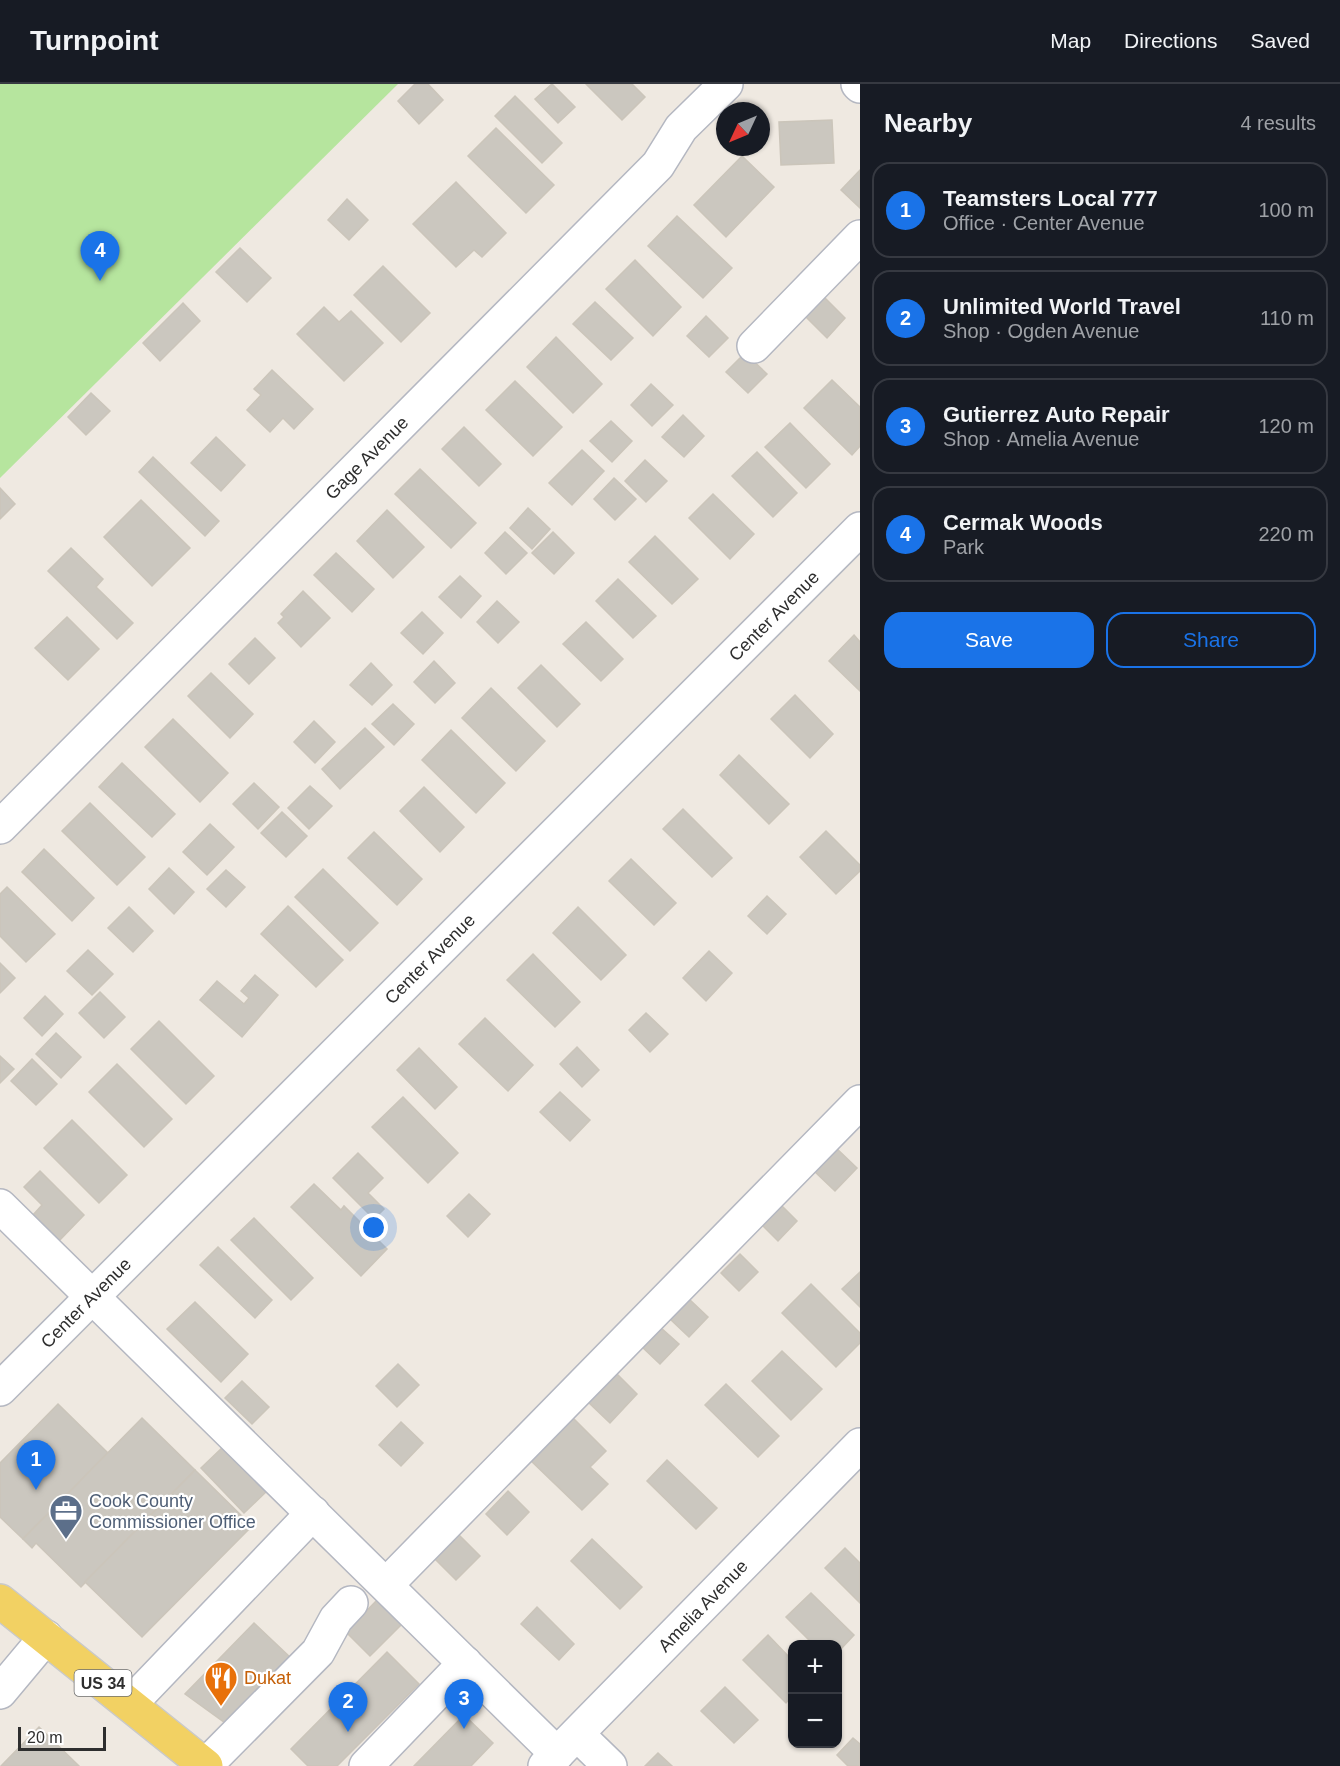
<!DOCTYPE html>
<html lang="en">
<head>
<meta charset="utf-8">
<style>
	:root { --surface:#171b24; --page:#20242c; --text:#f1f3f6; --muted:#9ea1a6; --line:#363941; --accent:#1a73e8 }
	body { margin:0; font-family:Helvetica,sans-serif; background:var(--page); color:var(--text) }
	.controls { position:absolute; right:18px; bottom:18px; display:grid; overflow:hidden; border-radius:12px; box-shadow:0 2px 4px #0004 }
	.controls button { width:54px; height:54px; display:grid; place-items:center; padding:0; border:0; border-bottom:2px solid var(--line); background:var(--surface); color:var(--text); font:30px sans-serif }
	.compass { position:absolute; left:716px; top:18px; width:54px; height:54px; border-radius:50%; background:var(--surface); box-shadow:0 2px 4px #0004; rotate:226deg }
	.scale { position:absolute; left:18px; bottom:15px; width:88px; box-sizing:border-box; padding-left:6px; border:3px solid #2e2e2e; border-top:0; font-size:16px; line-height:21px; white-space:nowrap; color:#2e2e2e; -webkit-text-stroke:4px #fff; paint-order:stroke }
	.you { position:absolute; left:374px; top:1144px; width:21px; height:21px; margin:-15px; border:4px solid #fff; border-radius:50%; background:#1a73e8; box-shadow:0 0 0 9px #1a73e833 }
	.badge { display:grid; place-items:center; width:39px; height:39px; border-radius:50%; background:var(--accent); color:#fff; font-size:20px; font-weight:700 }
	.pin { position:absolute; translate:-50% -50px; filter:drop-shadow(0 2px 3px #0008) }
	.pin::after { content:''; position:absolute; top:32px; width:21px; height:18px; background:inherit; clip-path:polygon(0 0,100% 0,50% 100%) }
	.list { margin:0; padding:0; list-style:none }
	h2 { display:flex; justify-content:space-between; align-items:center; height:78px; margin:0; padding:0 24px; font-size:26px }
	h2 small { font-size:20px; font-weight:400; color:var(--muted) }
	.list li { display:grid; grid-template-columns:39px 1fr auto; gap:18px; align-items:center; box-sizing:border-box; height:96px; margin:0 12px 12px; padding:0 12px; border:2px solid var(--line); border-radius:18px }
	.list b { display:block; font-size:22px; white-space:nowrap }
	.list p { margin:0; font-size:20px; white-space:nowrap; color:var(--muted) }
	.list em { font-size:20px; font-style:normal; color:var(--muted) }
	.actions { display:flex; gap:12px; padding:18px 24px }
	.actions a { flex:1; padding:14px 0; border:2px solid var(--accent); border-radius:18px; text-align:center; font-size:21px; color:var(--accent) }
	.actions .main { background:var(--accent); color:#fff }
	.map { position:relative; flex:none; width:860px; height:1682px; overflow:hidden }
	header { display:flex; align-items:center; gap:36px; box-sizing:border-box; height:84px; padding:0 30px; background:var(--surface); border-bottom:2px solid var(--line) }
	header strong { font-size:28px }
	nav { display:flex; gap:33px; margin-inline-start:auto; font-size:21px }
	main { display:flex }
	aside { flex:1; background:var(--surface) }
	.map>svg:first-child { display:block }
	.green { fill:#b6e59e }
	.building { fill:#cbc7bf; stroke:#cbc5ba; stroke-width:1.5 }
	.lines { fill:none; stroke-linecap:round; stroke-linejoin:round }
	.minor-casing { stroke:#b4b7c1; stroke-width:36 }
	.major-casing { stroke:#c9c9c9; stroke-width:36 }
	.minor { stroke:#fff; stroke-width:33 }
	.major { stroke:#f2d163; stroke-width:33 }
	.labels { text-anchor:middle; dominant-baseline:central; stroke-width:4.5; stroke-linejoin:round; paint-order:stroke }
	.shield { fill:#fff; stroke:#6d6d6d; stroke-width:1.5 }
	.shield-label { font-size:16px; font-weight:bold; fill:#2e2e2e }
	.street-label { font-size:18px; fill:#2e2e2e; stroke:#fff }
	.service-label { font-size:18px; fill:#4e5e75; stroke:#fff; text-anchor:start }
	.food-label { font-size:18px; fill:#c56008; stroke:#fff; text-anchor:start }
</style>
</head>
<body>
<header>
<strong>Turnpoint</strong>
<nav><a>Map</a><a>Directions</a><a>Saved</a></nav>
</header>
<main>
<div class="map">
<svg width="860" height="1682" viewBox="0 0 860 1682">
	<rect width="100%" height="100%" fill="#efe9e1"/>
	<path class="green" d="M0,0H398L0,394Z"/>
	<g class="building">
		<path d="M415,0H428L443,16L419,40L398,17Z"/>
		<path d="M552,0L575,23L558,39L535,15Z"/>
		<path d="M586,0H632L645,13L622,36Z"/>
		<path d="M515,12L562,59L542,79L495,32Z"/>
		<path d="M832,36L834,79L781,81L779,38Z"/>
		<path d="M496,44L554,101L526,129L468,72Z"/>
		<path d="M742,72L774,103L726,153L694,121Z"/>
		<path d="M860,86V124L841,106Z"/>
		<path d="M456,98L506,149L482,173L474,166L456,183L413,140Z"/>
		<path d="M347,115L368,136L349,156L328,136Z"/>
		<path d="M677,132L732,184L703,214L648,162Z"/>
		<path d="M240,164L271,194L247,218L216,188Z"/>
		<path d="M635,176L681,223L653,252L606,205Z"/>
		<path d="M383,182L430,229L401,258L354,211Z"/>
		<path d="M824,213L845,234L827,254L805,232Z"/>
		<path d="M595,218L633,254L611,276L573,240Z"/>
		<path d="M183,219L200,237L160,277L143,259Z"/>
		<path d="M324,223L339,238L351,227L383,259L344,297L297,250Z"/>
		<path d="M706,232L728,254L709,273L687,252Z"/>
		<path d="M556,253L602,300L573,329L527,283Z"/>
		<path d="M745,269L767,290L748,309L726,288Z"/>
		<path d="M272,286L313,325L294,345L283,334L270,348L247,326L261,311L254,305Z"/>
		<path d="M832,296L860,323V362L852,371L804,324Z"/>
		<path d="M515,297L562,343L533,372L486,326Z"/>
		<path d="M651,300L673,321L652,342L631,321Z"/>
		<path d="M91,309L110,327L86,351L68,333Z"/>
		<path d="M683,331L704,352L684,373L662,353Z"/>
		<path d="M611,337L632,357L612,378L590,357Z"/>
		<path d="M790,339L830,380L806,404L765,363Z"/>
		<path d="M464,343L501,380L479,402L442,365Z"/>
		<path d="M216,353L245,381L221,407L191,379Z"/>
		<path d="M582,366L604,387L572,421L549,399Z"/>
		<path d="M757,368L797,409L773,433L732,392Z"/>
		<path d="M153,373L219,437L205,452L139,388Z"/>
		<path d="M645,376L667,397L646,418L625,397Z"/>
		<path d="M420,385L476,439L451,464L395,410Z"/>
		<path d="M614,394L636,415L615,436L594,415Z"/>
		<path d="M0,404L15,420L0,435Z"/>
		<path d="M713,410L754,450L730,475L689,434Z"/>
		<path d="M141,416L190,464L152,502L104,453Z"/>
		<path d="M528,424L550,445L532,465L510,444Z"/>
		<path d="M387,426L424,463L393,494L357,457Z"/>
		<path d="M505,448L527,469L506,490L485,469Z"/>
		<path d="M553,448L574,469L554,490L532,469Z"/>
		<path d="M655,452L698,495L672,520L629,478Z"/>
		<path d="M71,464L103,495L96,503L133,539L117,555L48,487Z"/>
		<path d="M336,469L374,505L352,528L314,491Z"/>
		<path d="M460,492L481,512L461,534L439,513Z"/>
		<path d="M618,495L656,532L633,554L596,517Z"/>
		<path d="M303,507L330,534L301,563L278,539L284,533L281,530Z"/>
		<path d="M497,517L519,538L498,559L477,538Z"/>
		<path d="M422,528L443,549L423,570L401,549Z"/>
		<path d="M67,533L99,565L68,596L35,564Z"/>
		<path d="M586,538L623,575L601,597L563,560Z"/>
		<path d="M854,551L860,558V607L829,577Z"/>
		<path d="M255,554L275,574L249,600L229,580Z"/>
		<path d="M434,577L455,599L435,619L414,598Z"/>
		<path d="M371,579L392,601L372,621L350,601Z"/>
		<path d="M541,581L580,620L557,643L518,604Z"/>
		<path d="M211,589L253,630L230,654L188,612Z"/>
		<path d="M491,604L545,657L516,687L462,634Z"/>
		<path d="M795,611L833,650L810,674L771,635Z"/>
		<path d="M393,620L414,640L394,661L372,640Z"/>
		<path d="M173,635L228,689L200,718L145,663Z"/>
		<path d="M314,637L335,658L315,679L294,658Z"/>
		<path d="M365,644L384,663L340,705L322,685Z"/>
		<path d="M451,646L505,699L476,729L422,676Z"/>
		<path d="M739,671L789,720L769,740L720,691Z"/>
		<path d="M122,679L175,730L152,753L99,703Z"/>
		<path d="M254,699L279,723L258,745L233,720Z"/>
		<path d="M310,702L332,722L309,745L288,724Z"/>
		<path d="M424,703L464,743L440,768L400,727Z"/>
		<path d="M90,719L145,773L117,801L62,747Z"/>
		<path d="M683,725L732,774L712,793L663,745Z"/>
		<path d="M282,728L307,752L286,773L261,749Z"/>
		<path d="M210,740L234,763L207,791L183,768Z"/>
		<path d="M826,747L860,781V787L836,810L800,773Z"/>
		<path d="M374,748L422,795L397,821L348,774Z"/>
		<path d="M44,765L94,814L72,837L22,788Z"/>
		<path d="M631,775L676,819L654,841L609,797Z"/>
		<path d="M169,784L194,808L174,830L149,805Z"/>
		<path d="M323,785L378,839L350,867L295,813Z"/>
		<path d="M226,786L245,803L226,823L207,805Z"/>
		<path d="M7,803L55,850L26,878L0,852V810Z"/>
		<path d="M767,812L786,830L767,850L748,832Z"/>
		<path d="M288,822L343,876L316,903L261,850Z"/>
		<path d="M129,823L153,847L133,868L108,844Z"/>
		<path d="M578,823L626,871L601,896L553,849Z"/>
		<path d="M88,866L113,890L92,911L67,887Z"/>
		<path d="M709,867L732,889L706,917L683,894Z"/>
		<path d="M533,870L580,918L555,943L507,896Z"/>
		<path d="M0,879L15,894L0,909Z"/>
		<path d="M255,891L278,911L242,953L200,916L217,897L244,920L249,914L241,907Z"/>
		<path d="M100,908L125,933L104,954L79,929Z"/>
		<path d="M45,912L63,930L42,952L24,934Z"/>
		<path d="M646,929L668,950L650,968L629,946Z"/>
		<path d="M485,934L533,981L508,1007L459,960Z"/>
		<path d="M159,937L214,992L186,1020L131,965Z"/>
		<path d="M56,949L81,973L61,994L36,970Z"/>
		<path d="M577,963L599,986L582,1003L560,980Z"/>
		<path d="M419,964L457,1003L435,1025L397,986Z"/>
		<path d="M0,972L14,985L0,999Z"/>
		<path d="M32,975L57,1000L36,1021L11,997Z"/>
		<path d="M117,980L172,1035L144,1063L89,1008Z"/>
		<path d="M560,1008L590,1036L570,1057L540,1028Z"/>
		<path d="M403,1013L458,1069L428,1099L372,1043Z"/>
		<path d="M72,1036L127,1091L99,1119L44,1064Z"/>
		<path d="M835,1063L857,1084L835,1107L813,1086Z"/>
		<path d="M358,1069L383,1094L368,1109L384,1125L374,1135L333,1094Z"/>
		<path d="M40,1087L84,1131L59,1157L33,1131L42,1121L24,1103Z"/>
		<path d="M314,1100L341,1126L344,1122L387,1165L361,1192L291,1123Z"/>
		<path d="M469,1110L490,1130L468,1153L447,1132Z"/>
		<path d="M779,1119L797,1137L778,1157L760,1139Z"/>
		<path d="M254,1134L313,1194L291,1216L231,1156Z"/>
		<path d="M218,1163L272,1216L255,1234L200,1181Z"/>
		<path d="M740,1170L758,1188L739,1207L721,1189Z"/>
		<path d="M860,1188V1223L842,1205Z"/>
		<path d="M811,1200L860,1249V1259L836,1283L782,1229Z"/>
		<path d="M689,1215L708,1233L689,1253L670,1235Z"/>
		<path d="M195,1218L248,1270L221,1298L167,1245Z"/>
		<path d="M660,1243L679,1260L660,1280L641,1262Z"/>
		<path d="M782,1267L822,1305L791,1336L752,1297Z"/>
		<path d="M398,1280L419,1301L397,1323L376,1302Z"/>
		<path d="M616,1289L637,1310L610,1339L588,1318Z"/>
		<path d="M242,1297L269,1323L252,1340L225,1314Z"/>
		<path d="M726,1300L779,1352L758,1373L705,1321Z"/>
		<path d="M58,1320L108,1369L23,1455L0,1433V1379Z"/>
		<path d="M569,1330L606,1367L590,1383L608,1400L582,1426L527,1373Z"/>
		<path d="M142,1334L195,1386L81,1503L36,1459L32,1464L23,1455Z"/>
		<path d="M401,1338L423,1359L401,1382L379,1361Z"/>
		<path d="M225,1361L268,1406L244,1429L201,1384Z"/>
		<path d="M667,1376L717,1424L696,1445L647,1397Z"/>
		<path d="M195,1386L252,1442L142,1553L85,1498Z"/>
		<path d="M508,1407L529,1428L507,1451L486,1430Z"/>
		<path d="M459,1451L480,1472L456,1496L435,1475Z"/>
		<path d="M592,1455L642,1503L620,1525L571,1477Z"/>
		<path d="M845,1464L860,1479V1519L825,1484Z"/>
		<path d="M811,1509L854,1551L838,1568V1560H813L786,1533Z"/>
		<path d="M377,1516L402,1540L370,1572L346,1548Z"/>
		<path d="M537,1523L574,1560L559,1576L521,1540Z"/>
		<path d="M254,1539L292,1575L228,1641L185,1610Z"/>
		<path d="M768,1551L792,1576V1612L786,1619L743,1576Z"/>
		<path d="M387,1568L419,1600L337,1682H308L291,1665Z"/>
		<path d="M725,1603L758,1636L734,1659L701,1627Z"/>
		<path d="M464,1631L493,1659L471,1682H414Z"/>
		<path d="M39,1643L79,1682H1Z"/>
		<path d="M853,1654L860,1660V1682H848L837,1671Z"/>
		<path d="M658,1669L672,1682H645Z"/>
	</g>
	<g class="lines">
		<defs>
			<g id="minor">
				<path d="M858,0L860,2"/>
				<path d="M754,262L860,153"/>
				<path d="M0,743L658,81L681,44L726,0"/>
				<path d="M0,1122L557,1670"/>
				<path d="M0,1305L860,445"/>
				<path d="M386,1501L860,1018"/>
				<path d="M0,1608L46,1553"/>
				<path d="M130,1620L313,1429"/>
				<path d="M577,1650L610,1682"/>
				<path d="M205,1682L318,1568L336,1535L351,1519"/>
				<path d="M366,1682L465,1579"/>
				<path d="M545,1682L860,1361"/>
			</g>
			<path id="major" d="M0,1517L206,1682"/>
		</defs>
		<use href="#minor" class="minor-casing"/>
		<use href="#major" class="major-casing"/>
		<use href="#minor" class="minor"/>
		<use href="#major" class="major"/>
	</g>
	<defs>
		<symbol id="office-pin" viewBox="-11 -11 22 30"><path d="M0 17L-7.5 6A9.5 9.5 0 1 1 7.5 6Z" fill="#5c6f8a" stroke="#fff"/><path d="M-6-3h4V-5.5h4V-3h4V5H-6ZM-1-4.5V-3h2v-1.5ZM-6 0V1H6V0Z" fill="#fff"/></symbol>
		<symbol id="restaurant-pin" viewBox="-11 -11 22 30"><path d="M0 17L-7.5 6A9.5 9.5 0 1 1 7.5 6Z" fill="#e8710a" stroke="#fff"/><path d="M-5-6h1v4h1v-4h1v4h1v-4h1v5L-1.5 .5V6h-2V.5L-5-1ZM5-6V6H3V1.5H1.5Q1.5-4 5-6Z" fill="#fff"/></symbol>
	</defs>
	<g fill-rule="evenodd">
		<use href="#office-pin" x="47" y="1408" width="38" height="52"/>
		<use href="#restaurant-pin" x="202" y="1575" width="38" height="52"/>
	</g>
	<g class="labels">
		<rect class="shield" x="74.5" y="1586" width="57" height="26" rx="4.5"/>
		<g class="shield-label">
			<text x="103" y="1599">US 34</text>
		</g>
		<g class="street-label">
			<text transform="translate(367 374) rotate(-45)">Gage Avenue</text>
			<text transform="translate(774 532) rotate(-45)">Center Avenue</text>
			<text transform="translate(430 875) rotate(-45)">Center Avenue</text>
			<text transform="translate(86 1219) rotate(-45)">Center Avenue</text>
			<text transform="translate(703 1522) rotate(-46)">Amelia Avenue</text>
		</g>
		<g class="service-label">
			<text x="89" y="1417">Cook County<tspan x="89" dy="21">Commissioner Office</tspan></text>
		</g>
		<g class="food-label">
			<text x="244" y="1594">Dukat</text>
		</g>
	</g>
</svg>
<div class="controls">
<button>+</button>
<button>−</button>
</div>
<svg class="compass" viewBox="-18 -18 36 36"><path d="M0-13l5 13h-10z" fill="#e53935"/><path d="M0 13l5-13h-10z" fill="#9ea1a6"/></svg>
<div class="scale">20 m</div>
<div class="you"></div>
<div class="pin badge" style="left:36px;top:1406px">1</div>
<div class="pin badge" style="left:348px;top:1648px">2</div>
<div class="pin badge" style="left:464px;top:1645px">3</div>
<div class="pin badge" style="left:100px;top:197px">4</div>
</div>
<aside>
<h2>Nearby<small>4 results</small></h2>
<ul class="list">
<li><span class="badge">1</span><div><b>Teamsters Local 777</b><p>Office · Center Avenue</p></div><em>100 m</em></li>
<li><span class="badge">2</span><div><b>Unlimited World Travel</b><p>Shop · Ogden Avenue</p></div><em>110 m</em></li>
<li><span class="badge">3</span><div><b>Gutierrez Auto Repair</b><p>Shop · Amelia Avenue</p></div><em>120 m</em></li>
<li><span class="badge">4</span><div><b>Cermak Woods</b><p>Park</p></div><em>220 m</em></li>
</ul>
<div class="actions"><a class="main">Save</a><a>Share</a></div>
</aside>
</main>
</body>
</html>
